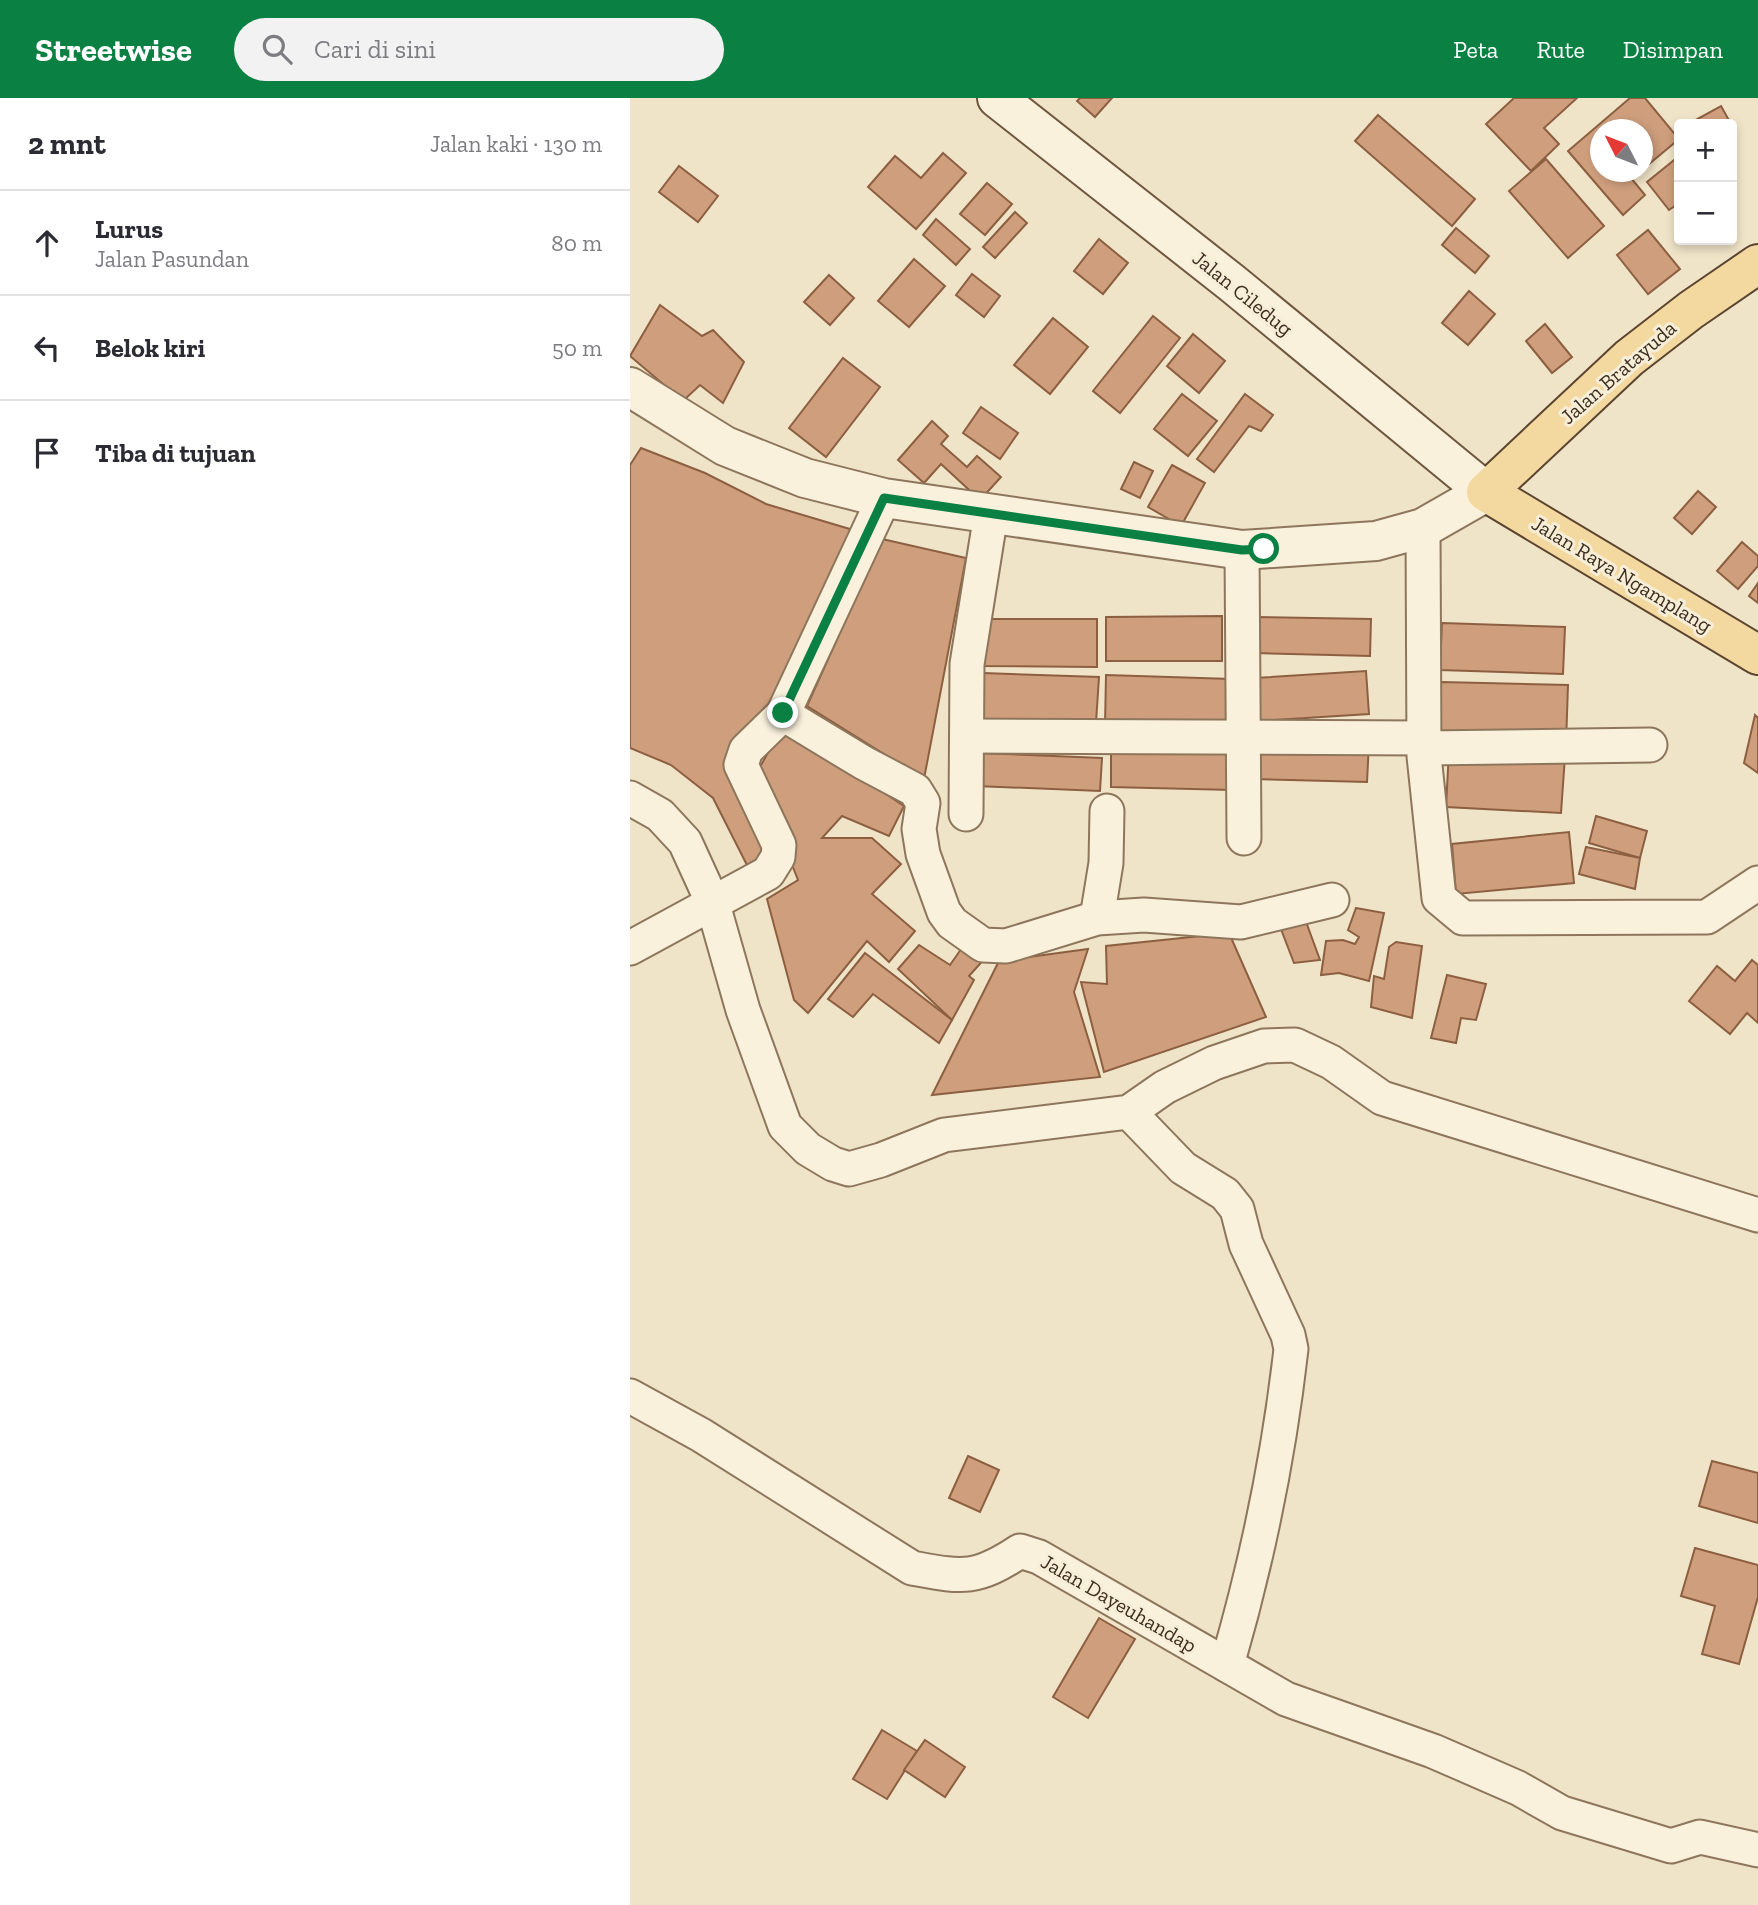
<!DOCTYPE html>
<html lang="id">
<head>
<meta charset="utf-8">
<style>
	:root { --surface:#fff; --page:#f2f2f3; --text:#2b2b33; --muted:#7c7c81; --line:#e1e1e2; --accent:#0b8043 }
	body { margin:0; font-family:"Zilla Slab",serif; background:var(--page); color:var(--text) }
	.controls { position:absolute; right:21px; top:21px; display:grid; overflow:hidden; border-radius:7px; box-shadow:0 4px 10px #0003 }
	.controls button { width:63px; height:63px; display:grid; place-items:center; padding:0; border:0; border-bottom:2px solid var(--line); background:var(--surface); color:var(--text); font:35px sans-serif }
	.compass { position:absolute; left:960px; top:21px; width:63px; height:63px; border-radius:50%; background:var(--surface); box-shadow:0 4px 10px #0003; rotate:312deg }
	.stop { position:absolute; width:21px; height:21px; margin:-16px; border:5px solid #0b8043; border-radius:50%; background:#fff }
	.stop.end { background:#0b8043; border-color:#fff; box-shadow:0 2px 7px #0008 }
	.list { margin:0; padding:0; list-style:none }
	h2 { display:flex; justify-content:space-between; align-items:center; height:91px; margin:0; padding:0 28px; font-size:30px }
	h2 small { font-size:23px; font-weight:400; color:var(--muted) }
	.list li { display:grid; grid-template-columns:46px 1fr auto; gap:21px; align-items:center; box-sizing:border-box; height:105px; padding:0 28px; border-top:2px solid var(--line) }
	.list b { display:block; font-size:26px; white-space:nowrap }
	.list p { margin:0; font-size:23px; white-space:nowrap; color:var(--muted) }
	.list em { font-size:23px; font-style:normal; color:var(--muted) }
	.icon { flex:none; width:38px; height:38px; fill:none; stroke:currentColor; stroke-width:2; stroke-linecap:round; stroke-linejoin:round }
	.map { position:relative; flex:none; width:1128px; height:1807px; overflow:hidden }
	header { display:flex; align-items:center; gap:42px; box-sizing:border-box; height:98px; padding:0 35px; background:var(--accent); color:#fff }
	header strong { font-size:33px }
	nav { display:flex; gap:38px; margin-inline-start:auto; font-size:24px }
	.search { width:490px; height:63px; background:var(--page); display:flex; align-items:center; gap:18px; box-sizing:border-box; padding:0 24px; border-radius:38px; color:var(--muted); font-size:26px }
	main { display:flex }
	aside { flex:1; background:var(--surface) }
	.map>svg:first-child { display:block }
	.building { fill:#cf9f7d; stroke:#8d5f41; stroke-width:2 }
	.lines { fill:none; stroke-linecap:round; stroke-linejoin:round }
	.minor-casing { stroke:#8d765c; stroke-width:37 }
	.tertiary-casing { stroke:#8d765c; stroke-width:42 }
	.secondary-casing { stroke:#6f573f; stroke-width:42 }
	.primary-casing { stroke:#5b4430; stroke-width:42 }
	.minor { stroke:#faf1dc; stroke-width:33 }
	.tertiary { stroke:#faf1dc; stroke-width:38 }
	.secondary { stroke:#faf1dc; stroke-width:38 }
	.primary { stroke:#f3d9a0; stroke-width:38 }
	.route { stroke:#0b8043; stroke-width:9 }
	.labels { text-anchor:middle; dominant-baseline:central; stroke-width:6; stroke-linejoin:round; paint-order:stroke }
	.street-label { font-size:21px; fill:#3d2e20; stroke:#f7eed8 }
</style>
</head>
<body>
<header>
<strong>Streetwise</strong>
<div class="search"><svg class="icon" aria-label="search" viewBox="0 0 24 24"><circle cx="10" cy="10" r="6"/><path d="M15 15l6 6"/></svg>Cari di sini</div>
<nav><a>Peta</a><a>Rute</a><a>Disimpan</a></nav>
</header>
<main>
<aside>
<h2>2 mnt<small>Jalan kaki · 130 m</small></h2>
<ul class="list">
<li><svg class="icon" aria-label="ahead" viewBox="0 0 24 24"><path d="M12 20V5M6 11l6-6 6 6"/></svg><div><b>Lurus</b><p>Jalan Pasundan</p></div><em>80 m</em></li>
<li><svg class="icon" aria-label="left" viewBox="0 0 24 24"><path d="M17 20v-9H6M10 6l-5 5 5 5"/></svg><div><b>Belok kiri</b></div><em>50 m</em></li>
<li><svg class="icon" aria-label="arrive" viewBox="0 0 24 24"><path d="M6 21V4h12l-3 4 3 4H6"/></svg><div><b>Tiba di tujuan</b></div></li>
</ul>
</aside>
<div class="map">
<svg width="1128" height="1807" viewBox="0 0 1128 1807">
	<rect width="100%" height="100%" fill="#f0e4c8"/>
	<g class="building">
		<path d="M450,0H482L465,19L447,3Z"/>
		<path d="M884,0H947L914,30L929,46L901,73L856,26Z"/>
		<path d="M1000,0H1015L1049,41L1018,67L1012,61V32H970V74H996L1015,97L993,117L938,53Z"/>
		<path d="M1091,8L1101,26H1063L1062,24Z"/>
		<path d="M748,17L845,101L822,128L725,43Z"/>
		<path d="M313,55L336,75L286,131L238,89L265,58L291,80Z"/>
		<path d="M1049,58V105L1039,112L1017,84Z"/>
		<path d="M916,61L974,128L938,160L879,93Z"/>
		<path d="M49,68L88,98L68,124L29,94Z"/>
		<path d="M357,85L382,106L355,137L330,116Z"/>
		<path d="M385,114L397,125L365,160L353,149Z"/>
		<path d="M306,121L340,151L326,167L293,137Z"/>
		<path d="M826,130L859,158L845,175L812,147Z"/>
		<path d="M1018,132L1050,171L1018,196L987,157Z"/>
		<path d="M469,141L498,165L473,196L444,173Z"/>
		<path d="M284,161L315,188L279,229L248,203Z"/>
		<path d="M342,176L370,198L354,219L326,197Z"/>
		<path d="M199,177L224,200L200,227L174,204Z"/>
		<path d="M839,193L865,216L838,247L812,225Z"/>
		<path d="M30,207L72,238L83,232L114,264L93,305L70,287L53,303L0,258Z"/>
		<path d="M523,218L550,240L490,315L463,293Z"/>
		<path d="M423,220L458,249L420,296L384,267Z"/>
		<path d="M915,226L942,259L922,275L896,243Z"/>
		<path d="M563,236L595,263L569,295L537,268Z"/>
		<path d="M213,260L250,289L196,359L159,330Z"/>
		<path d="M552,296L587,323L558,358L524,331Z"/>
		<path d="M615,296L643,317L631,333L619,328L584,374L567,361Z"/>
		<path d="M351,309L388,335L370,361L333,335Z"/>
		<path d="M302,323L318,338L311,346L337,369L347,358L371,379L350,402L311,366L294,385L268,362Z"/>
		<path d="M11,350L75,375L136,406L223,432L146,606L103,650L141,746L121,775L83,700L41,667L0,650V367Z"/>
		<path d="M504,364L523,373L510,400L491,391Z"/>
		<path d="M542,367L575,385L551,428L518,409Z"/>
		<path d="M1068,393L1086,409L1062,436L1044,420Z"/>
		<path d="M252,441L336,460L294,681L177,608Z"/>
		<path d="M1112,444L1128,458V468L1108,491L1087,473Z"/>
		<path d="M1128,485V505L1119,498Z"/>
		<path d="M592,518V563H476V519Z"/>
		<path d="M625,519L741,521L740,558L624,555Z"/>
		<path d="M350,521H467V569L350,568Z"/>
		<path d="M812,525L935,529L933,576L810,572Z"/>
		<path d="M736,573L739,616L627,623L625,580Z"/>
		<path d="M353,575L469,579L466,625L350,621Z"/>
		<path d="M476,577L601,581L599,630L475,627Z"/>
		<path d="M811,584L938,587L936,646L810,644Z"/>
		<path d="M1125,617L1128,620V675L1114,665Z"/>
		<path d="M153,628L274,708L259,738L212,718L192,740H242L271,766L242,796L285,833L259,864L237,843L178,915L164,902L137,801L168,782L126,676Z"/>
		<path d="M624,642L739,645L737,684L622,681Z"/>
		<path d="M481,646L603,648L602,692L481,689Z"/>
		<path d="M819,652L935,658L931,715L816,709Z"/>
		<path d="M348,655L472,660L470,693L346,688Z"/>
		<path d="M966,718L1017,733L1010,760L959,745Z"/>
		<path d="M939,734L944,785L826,796L822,746Z"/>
		<path d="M956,749L1010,760L1005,791L949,776Z"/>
		<path d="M726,810L754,815L739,883L709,875L691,877L696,843L713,842L725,846L729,839L718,832Z"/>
		<path d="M675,821L690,862L664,865L649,826Z"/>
		<path d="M599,835L636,919L474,974L451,884L477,886L476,848Z"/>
		<path d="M336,844L358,857L339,878L344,882L322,922L268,871L289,847L320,867Z"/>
		<path d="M766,844L792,848L782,920L741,909L744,878L754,881L759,849Z"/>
		<path d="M458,851L444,894L470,979L302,997L369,863Z"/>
		<path d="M235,855L322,922L309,945L243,896L223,919L198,901Z"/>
		<path d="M1122,862L1128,867V925L1117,915L1100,936L1059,903L1087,868L1105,883Z"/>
		<path d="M817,877L856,886L846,922L831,920L826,945L801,940Z"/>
		<path d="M338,1358L369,1372L350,1414L319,1400Z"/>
		<path d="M1082,1363L1128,1375V1425L1069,1408Z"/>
		<path d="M1065,1450L1128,1467V1499L1109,1566L1072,1556L1085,1508L1051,1498Z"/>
		<path d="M469,1520L505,1541L458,1620L423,1599Z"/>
		<path d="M252,1632L287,1653L257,1701L223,1681Z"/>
		<path d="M295,1642L335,1669L315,1699L274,1672Z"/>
	</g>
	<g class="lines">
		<defs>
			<g id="minor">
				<path d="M793,430L794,658L809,800L833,820L1077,819L1128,785"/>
				<path d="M612,452L614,740"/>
				<path d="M153,616L234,665L285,692L293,705L289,731L293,756L314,814L322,825L353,847L376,848L467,820L514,817L611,824L702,802"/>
				<path d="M337,638L794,640"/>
				<path d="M794,650L1020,647"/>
				<path d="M0,700L30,717L55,744L82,803L113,912L155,1028L178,1051L203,1066L219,1071L251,1062L314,1037L499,1014L535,989L584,965L634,948L665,947L701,964L752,1000L1128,1117"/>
				<path d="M336,716L337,566L361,416"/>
				<path d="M467,820L476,765L477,713"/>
				<path d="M0,850L138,775L148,759L149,747L111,667L116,652L153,616L254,400"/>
				<path d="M499,1014L553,1070L595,1096L607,1111L616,1146L658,1237L661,1251C649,1357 627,1464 597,1567"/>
				<path d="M0,1298L71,1337L282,1470C332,1479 345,1483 390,1453L409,1459L656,1601L803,1653L888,1690L932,1715L1041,1748L1070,1739L1128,1752"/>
			</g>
			<path id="tertiary" d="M0,289L95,348L175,380L254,400L612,452L746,443L793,430L856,394"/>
			<path id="secondary" d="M367,0L602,185L856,394"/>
			<path id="primary" d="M1128,166L1061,212L999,260L856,394L1128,557"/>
		</defs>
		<use href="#minor" class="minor-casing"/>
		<use href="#tertiary" class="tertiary-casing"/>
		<use href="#secondary" class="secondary-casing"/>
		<use href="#primary" class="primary-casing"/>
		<use href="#minor" class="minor"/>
		<use href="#tertiary" class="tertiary"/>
		<use href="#secondary" class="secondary"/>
		<use href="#primary" class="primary"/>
	</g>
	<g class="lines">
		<path class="route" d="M153,615L254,400L612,452L634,451"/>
	</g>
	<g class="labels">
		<g class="street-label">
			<text transform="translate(613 195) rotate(39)">Jalan Ciledug</text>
			<text transform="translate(988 274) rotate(-41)">Jalan Bratayuda</text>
			<text transform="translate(992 476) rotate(31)">Jalan Raya Ngamplang</text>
			<text transform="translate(489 1505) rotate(30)">Jalan Dayeuhandap</text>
		</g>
	</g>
</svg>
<div class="controls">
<button>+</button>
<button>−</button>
</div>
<svg class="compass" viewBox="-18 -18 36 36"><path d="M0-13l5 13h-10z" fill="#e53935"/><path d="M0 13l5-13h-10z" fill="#7c7c81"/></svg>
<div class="stop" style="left:634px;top:451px"></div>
<div class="stop end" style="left:153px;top:615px"></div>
</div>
</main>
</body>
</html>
